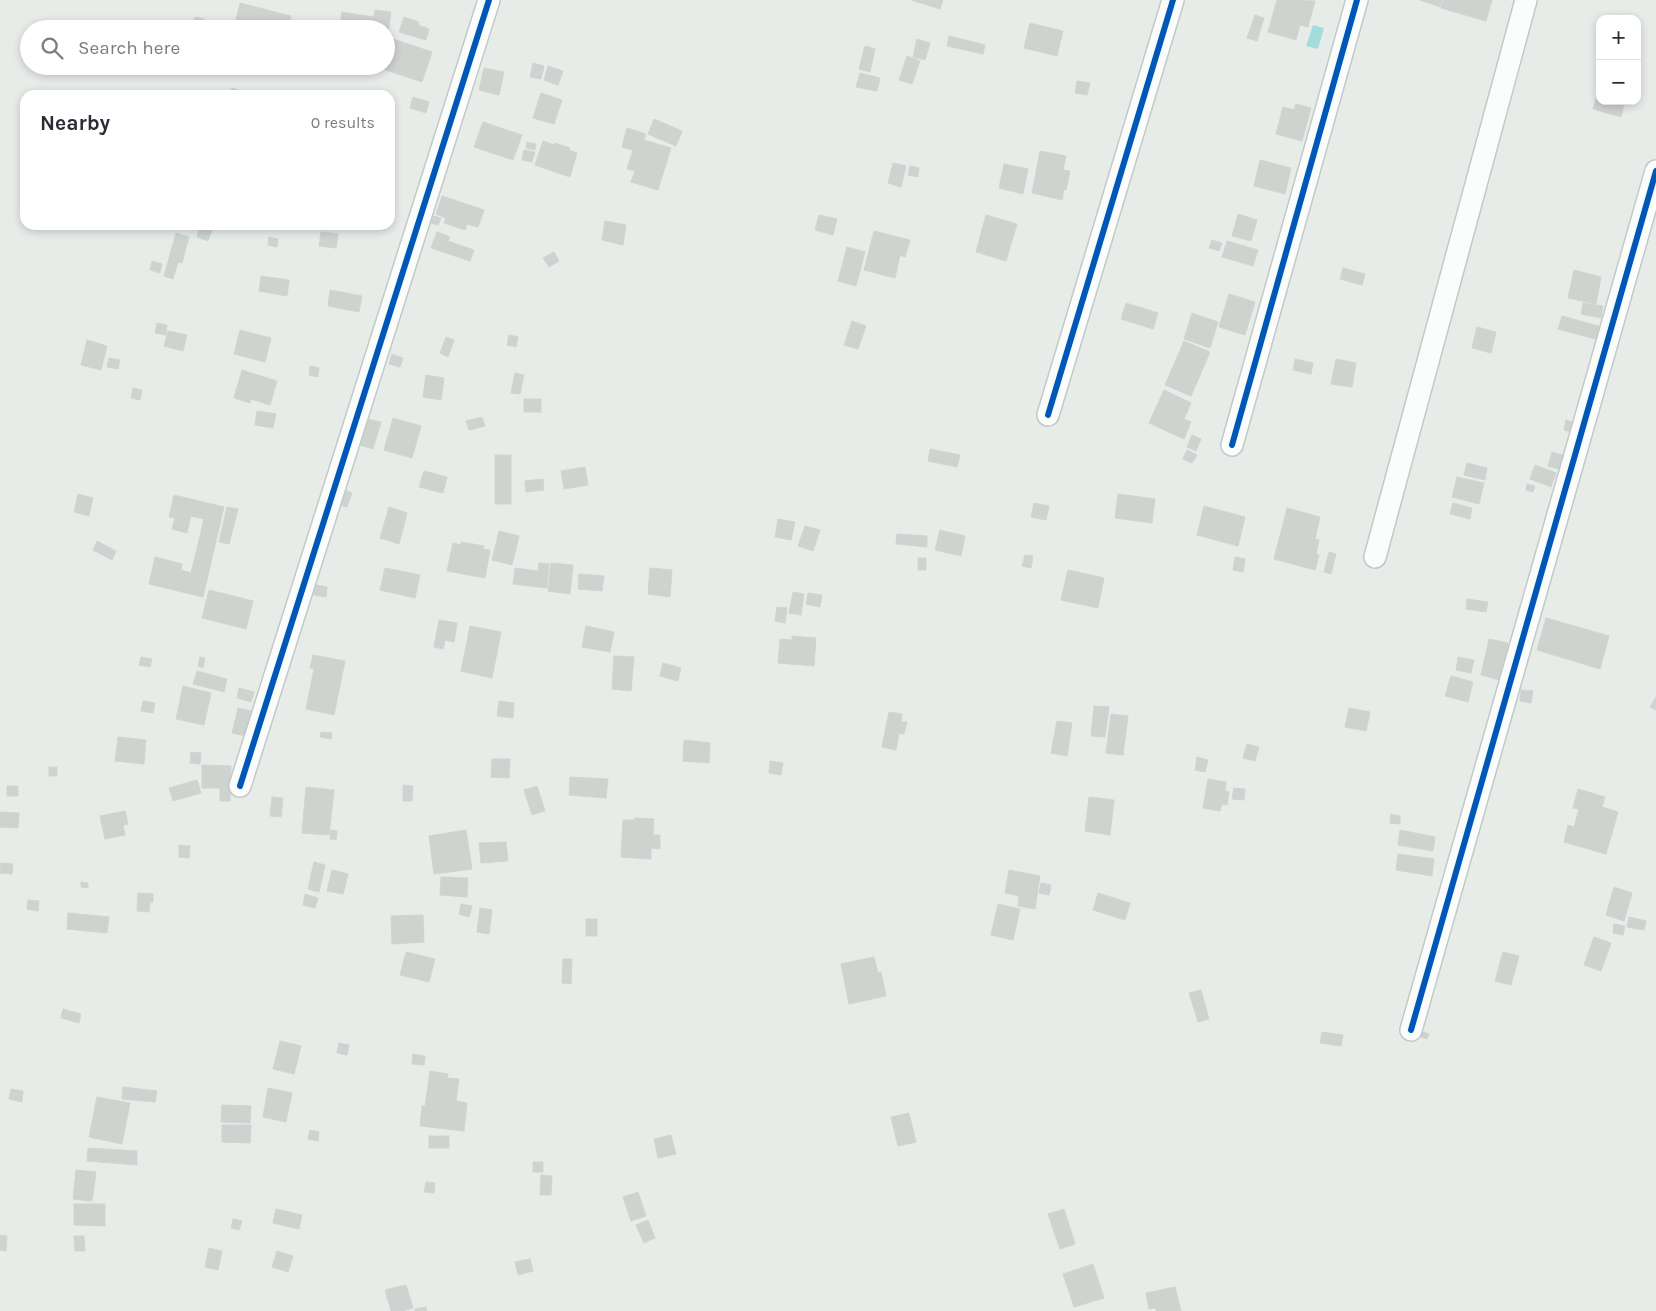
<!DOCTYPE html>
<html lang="en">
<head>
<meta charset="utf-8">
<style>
	:root { --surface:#fff; --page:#f7f7f7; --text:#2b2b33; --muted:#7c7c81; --line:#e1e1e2 }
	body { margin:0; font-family:Karla,sans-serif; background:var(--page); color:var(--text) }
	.controls { position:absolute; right:15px; top:15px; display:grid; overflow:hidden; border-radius:10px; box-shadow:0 2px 8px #0003 }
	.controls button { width:45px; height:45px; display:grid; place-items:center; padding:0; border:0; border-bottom:1px solid var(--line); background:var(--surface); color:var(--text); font:25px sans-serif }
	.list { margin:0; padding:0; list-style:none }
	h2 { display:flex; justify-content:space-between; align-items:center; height:65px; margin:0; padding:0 20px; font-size:21px }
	h2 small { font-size:16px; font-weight:400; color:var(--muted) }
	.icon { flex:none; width:28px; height:28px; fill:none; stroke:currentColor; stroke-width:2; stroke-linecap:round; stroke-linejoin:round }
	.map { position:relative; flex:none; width:1656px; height:1311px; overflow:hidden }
	.search { position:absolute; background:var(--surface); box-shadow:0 2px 8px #0003; left:20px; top:20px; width:375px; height:55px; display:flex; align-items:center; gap:12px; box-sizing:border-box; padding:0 18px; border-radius:28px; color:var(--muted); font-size:19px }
	.panel { position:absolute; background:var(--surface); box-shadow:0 2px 8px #0003; left:20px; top:90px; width:375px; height:140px; border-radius:15px }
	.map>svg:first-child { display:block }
	.water { fill:#a4dcdc }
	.building { fill:#ced3d0; stroke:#cfd5d2 }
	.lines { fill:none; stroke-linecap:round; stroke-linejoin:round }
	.street-casing { stroke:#c4c9c6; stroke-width:24 }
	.street { stroke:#fbfcfc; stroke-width:21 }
	.cycleway-casing { stroke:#f5faf7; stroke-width:9 }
	.cycleway { stroke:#0057b8; stroke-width:6 }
</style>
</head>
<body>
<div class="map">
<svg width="1656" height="1311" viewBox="0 0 1656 1311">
	<rect width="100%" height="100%" fill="#e7ece9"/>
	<path class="water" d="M1313,25L1324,28L1318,49L1306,46Z"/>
	<g class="building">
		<path d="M911,0H943L940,9Z"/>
		<path d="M1277,0L1315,1L1308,27L1300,25L1296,40L1268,32Z"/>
		<path d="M1420,0H1442L1440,7Z"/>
		<path d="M1443,0H1492L1486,21L1441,8Z"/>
		<path d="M240,3L291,16L288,29H234Z"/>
		<path d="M375,10L391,12L388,34H386V29L340,28L342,12L374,17Z"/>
		<path d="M1255,15L1264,18L1257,41L1247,38Z"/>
		<path d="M195,17L204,19L202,29H193Z"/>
		<path d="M404,17L419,22L418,25L429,29L426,40L399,32Z"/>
		<path d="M1030,23L1063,31L1057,56L1024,48Z"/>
		<path d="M949,36L985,45L983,54L947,46Z"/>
		<path d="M390,38L432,52L422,82L380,68L381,66H386V50Z"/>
		<path d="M917,39L930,43L925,60L913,57Z"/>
		<path d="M865,46L875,49L870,72L859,69Z"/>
		<path d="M907,56L920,61L912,84L899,80Z"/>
		<path d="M533,63L544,66L541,79L530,77Z"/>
		<path d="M548,66L563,71L558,85L544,80Z"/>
		<path d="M484,68L504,72L499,95L479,90Z"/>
		<path d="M860,73L880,78L877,91L856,87Z"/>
		<path d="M1077,81L1090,83L1087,95L1075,93Z"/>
		<path d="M1600,85V101H1625L1621,117L1593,109Z"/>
		<path d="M232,88L243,92L242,95H229Z"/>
		<path d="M541,93L562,100L554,124L533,118Z"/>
		<path d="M413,97L429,102L426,113L410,108Z"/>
		<path d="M1296,104L1311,108L1302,141L1276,134L1283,107L1294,110Z"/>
		<path d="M654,119L682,131L676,146L648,134Z"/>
		<path d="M483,122L522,135L513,160L474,147Z"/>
		<path d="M627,128L646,134L644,140L671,148L658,190L631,182L635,171L627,169L633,150L622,147Z"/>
		<path d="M543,141L554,145L555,143L570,148L569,150L577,153L570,177L535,165Z"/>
		<path d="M527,142L536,144L535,150L526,148Z"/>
		<path d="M524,150L535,152L532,162L522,160Z"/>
		<path d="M1040,151L1066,156L1063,170L1070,171L1066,190L1064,189L1062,200L1032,193Z"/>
		<path d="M1260,160L1291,168L1285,194L1254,186Z"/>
		<path d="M893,163L906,166L901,187L888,183Z"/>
		<path d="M1004,164L1028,169L1023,194L999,188Z"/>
		<path d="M910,166L919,168L918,177L908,175Z"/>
		<path d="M442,196L484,210L478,227L467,224L465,230L444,223L446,218L436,214Z"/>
		<path d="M1238,214L1257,220L1251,241L1232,236Z"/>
		<path d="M819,215L837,219L833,235L815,230Z"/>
		<path d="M986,215L1017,224L1006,261L976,252Z"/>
		<path d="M434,216L441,218L438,225L431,223Z"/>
		<path d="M605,221L626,225L623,245L602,240Z"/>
		<path d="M200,226L212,230L208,241L197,237Z"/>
		<path d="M874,231L910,240L905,257L900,255L895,278L864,270Z"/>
		<path d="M321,232L338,234L336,248L319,246Z"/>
		<path d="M437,232L450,237L448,241L474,250L470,261L431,248Z"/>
		<path d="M176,233L189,237L182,263L178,262L173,279L164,276Z"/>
		<path d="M269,237L278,239L277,247L268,245Z"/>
		<path d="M1212,240L1222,243L1219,251L1209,248Z"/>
		<path d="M1227,241L1258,250L1253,266L1222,257Z"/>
		<path d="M847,247L865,252L856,286L838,281Z"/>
		<path d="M554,252L559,261L549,267L543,258Z"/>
		<path d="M152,261L162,264L160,273L150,270Z"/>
		<path d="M1343,268L1365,274L1362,285L1340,279Z"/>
		<path d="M1574,270L1601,277L1596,304L1568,298Z"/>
		<path d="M261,276L289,280L287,296L259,291Z"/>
		<path d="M330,290L362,296L359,312L328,306Z"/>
		<path d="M1229,294L1255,302L1245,335L1219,327Z"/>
		<path d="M1126,303L1158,313L1153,329L1121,319Z"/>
		<path d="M1583,303L1603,306L1601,318L1581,314Z"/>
		<path d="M1192,313L1218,322L1210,348L1184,339Z"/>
		<path d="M1562,316L1602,327L1599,340L1558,329Z"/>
		<path d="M852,321L866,326L858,349L844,345Z"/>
		<path d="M157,323L167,325L166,335L155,333Z"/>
		<path d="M1477,327L1496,332L1491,353L1472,348Z"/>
		<path d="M240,330L271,338L265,362L234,354Z"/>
		<path d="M168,331L187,335L183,351L164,346Z"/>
		<path d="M509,335L518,337L516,347L507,345Z"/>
		<path d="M446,337L454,340L448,357L440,353Z"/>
		<path d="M87,340L107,346L101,370L81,365Z"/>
		<path d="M1184,341L1210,352L1191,396L1165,385Z"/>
		<path d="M392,354L403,358L400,367L389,364Z"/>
		<path d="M109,358L120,360L118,369L107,367Z"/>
		<path d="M1295,359L1313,363L1311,374L1293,370Z"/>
		<path d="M1336,359L1356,363L1352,387L1331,384Z"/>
		<path d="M310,366L319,368L318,377L309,375Z"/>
		<path d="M242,370L277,381L270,405L251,399L250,403L234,398Z"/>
		<path d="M515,373L524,375L520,394L511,393Z"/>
		<path d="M426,375L444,378L441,400L423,397Z"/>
		<path d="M133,388L142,390L140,400L131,398Z"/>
		<path d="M1164,390L1191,403L1184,419L1191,422L1184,439L1149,423Z"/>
		<rect x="524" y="399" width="17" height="13"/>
		<path d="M257,411L276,414L273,428L255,425Z"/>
		<path d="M482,417L485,426L469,430L466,421Z"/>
		<path d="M393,418L421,426L412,458L384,450Z"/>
		<path d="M367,419L381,422L373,449L360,445Z"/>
		<path d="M1566,420L1576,423L1574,433L1564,430Z"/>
		<path d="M1192,435L1201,439L1196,451L1187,447Z"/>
		<path d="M930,449L960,455L957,467L928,461Z"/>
		<path d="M1187,450L1197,455L1192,463L1183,459Z"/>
		<path d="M1552,452L1569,457L1565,471L1548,466Z"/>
		<rect x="495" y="455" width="16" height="49"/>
		<path d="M1467,463L1487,468L1485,480L1464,475Z"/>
		<path d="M1535,465L1556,473L1551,487L1530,479Z"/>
		<path d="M585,467L588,485L564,489L561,471Z"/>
		<path d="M424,471L447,477L443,493L419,487Z"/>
		<path d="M1457,477L1484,483L1479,504L1452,497Z"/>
		<path d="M543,479L544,490L526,492L525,481Z"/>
		<path d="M1527,484L1535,486L1533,492L1526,490Z"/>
		<path d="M344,490L352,493L347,507L339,505Z"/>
		<path d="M78,494L93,498L89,516L74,512Z"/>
		<path d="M1118,494L1155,499L1152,523L1115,518Z"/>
		<path d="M174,495L224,507L203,597L149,584L155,557L182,564L181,570L191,573L204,519L191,516L187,533L172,529L175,518L169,517Z"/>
		<path d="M1034,503L1049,506L1046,520L1031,517Z"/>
		<path d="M1453,503L1472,508L1470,519L1450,514Z"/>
		<path d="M1204,506L1245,517L1238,546L1197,535Z"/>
		<path d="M227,507L238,509L229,544L219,542Z"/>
		<path d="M389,507L407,513L399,544L380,538Z"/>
		<path d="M1287,508L1320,517L1315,539L1319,540L1316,554L1319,555L1315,570L1274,559Z"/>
		<path d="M778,519L795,522L791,540L775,537Z"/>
		<path d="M805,526L820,530L813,551L798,546Z"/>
		<path d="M940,530L965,536L961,556L935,550Z"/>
		<path d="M499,531L519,536L512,565L492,560Z"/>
		<path d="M897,534L927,536V547L896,544Z"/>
		<path d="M97,541L116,551L112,560L93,550Z"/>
		<path d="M461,542L484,546L483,549L490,550L485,578L447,571L453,543L461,545Z"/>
		<path d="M1329,552L1336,554L1331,574L1324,572Z"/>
		<path d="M1025,555L1033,556L1031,568L1022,566Z"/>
		<path d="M1235,557L1245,559L1243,572L1233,570Z"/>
		<rect x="918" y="558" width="8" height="12"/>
		<path d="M539,563L549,564L547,588L513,584L515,568L538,571Z"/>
		<path d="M551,563L573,565L570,594L548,591Z"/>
		<path d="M385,568L420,575L415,598L380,590Z"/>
		<path d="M650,568L672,570L670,597L648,594Z"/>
		<path d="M1068,570L1104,578L1098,608L1061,600Z"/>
		<path d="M579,574L604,576L602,591L578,589Z"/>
		<path d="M316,585L327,587L326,597L314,595Z"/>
		<path d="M209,590L253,601L246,629L202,618Z"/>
		<path d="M793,592L804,594L801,615L789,613Z"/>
		<path d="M808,593L822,595L820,607L806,604Z"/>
		<path d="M1467,599L1488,602L1486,612L1466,609Z"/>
		<path d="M777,607L787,608L785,623L775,621Z"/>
		<path d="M1546,618L1609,636L1600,669L1537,650Z"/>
		<path d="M439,620L457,623L454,642L445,640L443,649L434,647Z"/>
		<path d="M470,626L501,632L492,678L461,671Z"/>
		<path d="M586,626L614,632L610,652L582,647Z"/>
		<path d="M792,636L816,638L814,666L778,663L780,639L792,640Z"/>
		<path d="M1489,639L1508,643L1500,680L1481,675Z"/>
		<path d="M313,655L345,661L334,715L306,709L314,669L310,668Z"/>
		<path d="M614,656L634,657L631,691L612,689Z"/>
		<path d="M141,657L152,659L150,667L139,665Z"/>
		<path d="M200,657L205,658L203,668L198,666Z"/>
		<path d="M1458,657L1474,660L1471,673L1456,670Z"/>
		<path d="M663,663L681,668L678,681L660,676Z"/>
		<path d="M197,671L227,679L224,692L193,684Z"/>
		<path d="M1451,676L1473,682L1468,702L1445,696Z"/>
		<path d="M183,686L211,693L204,725L176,719Z"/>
		<path d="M239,688L254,692L251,702L237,698Z"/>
		<path d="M1521,690L1533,691L1531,703L1520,701Z"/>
		<path d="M1656,697V710L1650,707Z"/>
		<path d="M143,701L155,703L153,713L141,711Z"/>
		<path d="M499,701L514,703L513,718L497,716Z"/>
		<path d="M1094,706L1109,707L1105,737L1091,736Z"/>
		<path d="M238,708L252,711L246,736L232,733Z"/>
		<path d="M1349,708L1370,712L1366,731L1345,727Z"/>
		<path d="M889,712L902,714L901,722H907L904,734L899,733L896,750L882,747Z"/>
		<path d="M1111,714L1128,716L1123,755L1106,753Z"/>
		<path d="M1057,721L1072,723L1067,756L1051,753Z"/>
		<path d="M321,732L332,733L331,739L320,737Z"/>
		<path d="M118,737L146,740L144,764L115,761Z"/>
		<path d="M684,740L710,743L709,763L683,761Z"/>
		<path d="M1247,744L1259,747L1255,761L1243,758Z"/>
		<path d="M191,752L201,753L200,764L190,763Z"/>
		<path d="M1197,757L1208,760L1205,772L1195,770Z"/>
		<path d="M492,759H510L509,778L491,777Z"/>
		<path d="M770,761L783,763L781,775L769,773Z"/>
		<path d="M202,765L231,766L230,801H220V788H202Z"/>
		<rect x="49" y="767" width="8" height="9"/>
		<path d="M570,777L608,779L606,798L569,795Z"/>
		<path d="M1208,779L1226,782L1225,791L1229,792L1227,805L1222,804L1220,811L1203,808Z"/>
		<path d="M197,780L201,793L173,801L169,788Z"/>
		<path d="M403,785L413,786L412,801H403Z"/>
		<rect x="7" y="786" width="11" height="10"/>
		<path d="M537,786L545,811L532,815L524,790Z"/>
		<path d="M306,787L334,790L329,835L302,833Z"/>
		<path d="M1234,788L1245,789L1244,800L1232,799Z"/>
		<path d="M1578,789L1605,797L1602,807L1618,812L1606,854L1564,842L1568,825L1574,827L1579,809L1573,808Z"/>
		<path d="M272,797L283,798L281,817L270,816Z"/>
		<path d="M1089,797L1114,800L1110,835L1085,831Z"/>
		<path d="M125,811L128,824L123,825L125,835L105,839L100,816Z"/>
		<path d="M0,812L19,813L18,828L0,827Z"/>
		<path d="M1391,814L1400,816V824L1390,823Z"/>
		<path d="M635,818L654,819L653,835H660V849L651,848V859L621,857L623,820H634Z"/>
		<path d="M331,830L337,831L336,840L330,839Z"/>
		<path d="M466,830L472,869L434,874L429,836Z"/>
		<path d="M1400,830L1435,837L1433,851L1398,845Z"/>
		<path d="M506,842L508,861L481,863L479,843Z"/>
		<path d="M179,845L190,846L189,858L179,857Z"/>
		<path d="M1398,854L1434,859L1432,876L1396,870Z"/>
		<path d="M314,862L325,865L319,892L308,889Z"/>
		<path d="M1,863L13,864L12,874L0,873Z"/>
		<path d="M332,870L348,874L343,894L327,891Z"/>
		<path d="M1009,870L1040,876L1035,909L1018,906L1019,896L1005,893Z"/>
		<path d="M441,877L468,878L467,897L440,895Z"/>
		<path d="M81,882L88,883V888L81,887Z"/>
		<path d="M1041,883L1051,885L1049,895L1039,893Z"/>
		<path d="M1614,887L1632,893L1624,921L1606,915Z"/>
		<path d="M138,893L153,894V902H150L149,912L137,911Z"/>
		<path d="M1098,893L1130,903L1125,920L1093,910Z"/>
		<path d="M305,894L318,898L315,908L303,905Z"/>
		<path d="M28,900L39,901L38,911L27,909Z"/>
		<path d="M461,904L472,906L469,917L459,914Z"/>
		<path d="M998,904L1020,909L1013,940L991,935Z"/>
		<path d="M480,908L492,910L489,934L477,932Z"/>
		<path d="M68,913L109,917L107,933L67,929Z"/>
		<path d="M423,915L424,942L392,944L391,916Z"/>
		<path d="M1629,917L1646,921L1644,930L1627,927Z"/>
		<rect x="586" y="919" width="11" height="17"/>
		<path d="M1614,924L1625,926L1623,935L1613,933Z"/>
		<path d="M1594,937L1611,943L1601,971L1584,965Z"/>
		<path d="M406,952L435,959L429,982L400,975Z"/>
		<path d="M1503,952L1519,956L1511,985L1495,981Z"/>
		<path d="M874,957L878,973L881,972L886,996L849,1004L841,964Z"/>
		<path d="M563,959H572L571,984L562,983Z"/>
		<path d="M1201,990L1209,1019L1198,1022L1189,993Z"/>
		<path d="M63,1009L81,1014L79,1023L61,1018Z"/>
		<path d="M1416,1029L1429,1034L1427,1039L1414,1035Z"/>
		<path d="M1322,1032L1343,1035L1341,1046L1320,1043Z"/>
		<path d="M280,1041L301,1046L294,1074L273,1069Z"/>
		<path d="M339,1043L349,1045L347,1055L337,1053Z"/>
		<path d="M413,1054L425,1056L424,1065L412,1064Z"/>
		<path d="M430,1071L448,1074L447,1078L459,1079L456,1101L467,1103L464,1131L420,1126L422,1106H425Z"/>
		<path d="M123,1087L157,1091L155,1102L122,1099Z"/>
		<path d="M268,1088L292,1093L286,1122L263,1117Z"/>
		<path d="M11,1089L23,1091L22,1102L9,1099Z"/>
		<path d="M97,1097L130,1103L122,1144L89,1137Z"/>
		<path d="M222,1105L251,1106L250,1123L221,1122Z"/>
		<path d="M909,1113L916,1142L898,1146L891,1117Z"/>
		<path d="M222,1125H251L250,1143L222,1142Z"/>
		<path d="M310,1130L319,1132L318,1141L308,1139Z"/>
		<path d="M671,1135L676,1154L658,1158L654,1139Z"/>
		<rect x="429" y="1136" width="20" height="12"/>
		<path d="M88,1148L137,1151V1165L87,1161Z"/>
		<rect x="533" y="1162" width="10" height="10"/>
		<path d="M76,1170L96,1172L92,1201L73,1199Z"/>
		<path d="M541,1175L552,1176L551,1195H540Z"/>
		<path d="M426,1182L435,1183L434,1193L424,1192Z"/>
		<path d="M638,1192L646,1216L631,1221L623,1197Z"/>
		<path d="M74,1204H105V1226L74,1225Z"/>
		<path d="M276,1209L302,1215L299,1229L273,1223Z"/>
		<path d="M1064,1209L1075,1244L1060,1249L1048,1214Z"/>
		<path d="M233,1219L242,1221L239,1230L231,1228Z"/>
		<path d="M648,1220L655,1238L644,1243L636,1225Z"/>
		<path d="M0,1235L7,1236L6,1251L0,1250Z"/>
		<path d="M74,1236H84L85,1251H75Z"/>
		<path d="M209,1248L222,1251L218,1270L205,1267Z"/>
		<path d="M277,1251L293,1256L288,1272L272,1267Z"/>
		<path d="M530,1259L533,1271L518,1275L515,1262Z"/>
		<path d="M1093,1264L1104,1298L1074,1307L1063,1274Z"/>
		<path d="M406,1285L413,1308L402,1311H391L385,1290Z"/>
		<path d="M1175,1287L1181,1311H1156V1308L1149,1309L1146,1293Z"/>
		<path d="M426,1307L427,1311H415V1309Z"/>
	</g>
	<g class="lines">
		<defs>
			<g id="street">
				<path d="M1048,415L1173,0"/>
				<path d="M1232,445L1357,0"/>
				<path d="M1375,557L1526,0"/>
				<path d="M240,786L489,0"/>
				<path d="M1411,1030L1656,171"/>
			</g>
		</defs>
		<use href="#street" class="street-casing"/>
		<use href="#street" class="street"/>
		<defs>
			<g id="cycleway">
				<path d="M1048,415L1173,0"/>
				<path d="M1232,445L1357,0"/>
				<path d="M240,786L489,0"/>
				<path d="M1411,1030L1656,171"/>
			</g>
		</defs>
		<use href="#cycleway" class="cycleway-casing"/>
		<use href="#cycleway" class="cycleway"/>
	</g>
</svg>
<div class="controls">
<button>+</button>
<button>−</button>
</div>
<div class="search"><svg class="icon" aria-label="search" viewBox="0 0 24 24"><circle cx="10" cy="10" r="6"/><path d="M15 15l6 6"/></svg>Search here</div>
<section class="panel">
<h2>Nearby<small>0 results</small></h2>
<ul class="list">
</ul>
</section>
</div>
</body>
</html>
